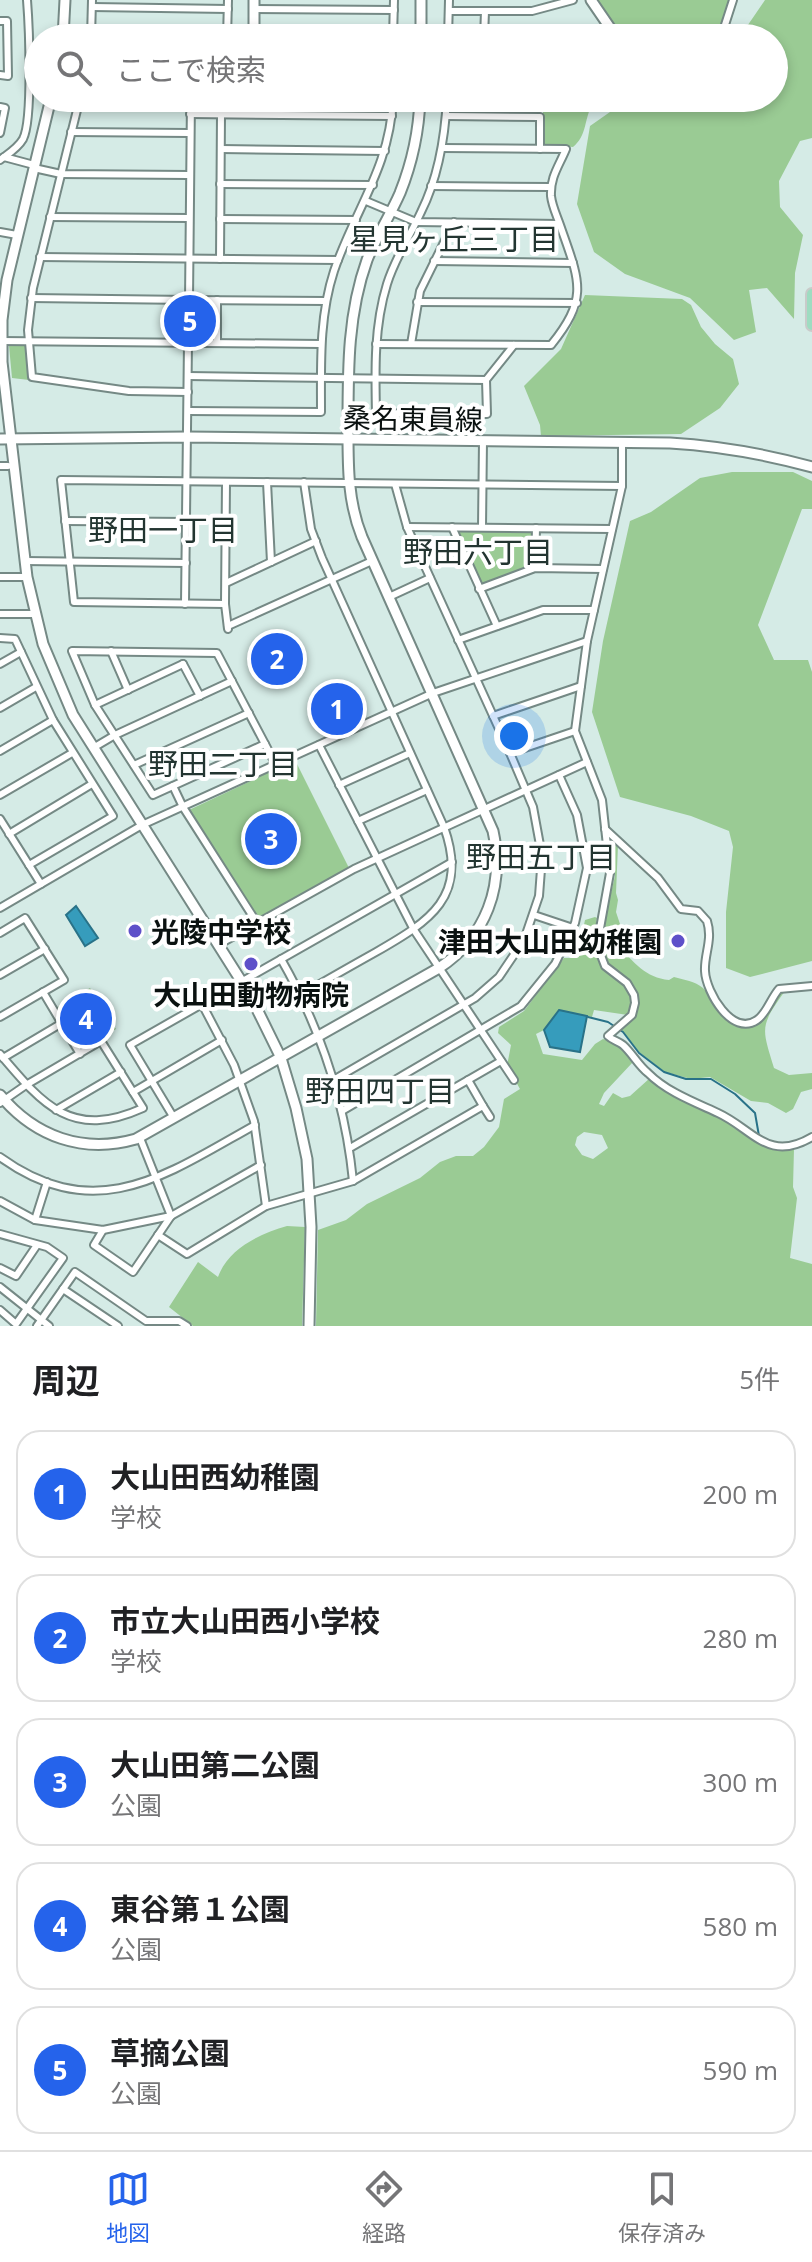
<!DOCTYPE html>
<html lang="ja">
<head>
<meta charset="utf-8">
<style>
	:root { --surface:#fff; --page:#f6f6f6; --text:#202124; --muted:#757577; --line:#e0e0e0; --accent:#2563eb }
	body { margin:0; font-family:"Open Sans","Noto Sans JP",sans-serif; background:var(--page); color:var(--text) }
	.you { position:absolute; left:514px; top:736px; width:28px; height:28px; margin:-20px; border:6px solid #fff; border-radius:50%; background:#1a73e8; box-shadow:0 0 0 12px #1a73e833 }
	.badge { display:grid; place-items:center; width:52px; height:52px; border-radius:50%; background:var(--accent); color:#fff; font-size:26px; font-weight:700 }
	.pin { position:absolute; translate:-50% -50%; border:4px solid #fff; box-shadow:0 2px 8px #0006 }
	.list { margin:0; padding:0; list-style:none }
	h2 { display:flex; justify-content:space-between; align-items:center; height:104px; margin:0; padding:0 32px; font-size:34px }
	h2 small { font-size:26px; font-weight:400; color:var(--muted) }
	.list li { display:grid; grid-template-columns:52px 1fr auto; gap:24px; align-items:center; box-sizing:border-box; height:128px; margin:0 16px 16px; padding:0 16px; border:2px solid var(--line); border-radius:24px }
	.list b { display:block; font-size:30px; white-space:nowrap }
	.list p { margin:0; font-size:26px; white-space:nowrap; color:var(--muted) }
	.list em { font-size:26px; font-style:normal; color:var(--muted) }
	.icon { flex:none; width:44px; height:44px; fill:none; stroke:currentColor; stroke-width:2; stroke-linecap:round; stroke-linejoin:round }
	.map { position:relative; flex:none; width:812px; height:1326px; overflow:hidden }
	.search { position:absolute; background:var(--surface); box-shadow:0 4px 12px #0003; left:24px; right:24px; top:24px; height:88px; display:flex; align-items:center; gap:20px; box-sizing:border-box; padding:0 28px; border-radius:44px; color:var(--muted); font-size:30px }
	.sheet { height:824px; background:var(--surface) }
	nav { display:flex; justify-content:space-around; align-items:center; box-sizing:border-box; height:112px; border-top:2px solid var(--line); background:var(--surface); font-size:22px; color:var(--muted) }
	nav a { display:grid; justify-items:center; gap:4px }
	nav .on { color:var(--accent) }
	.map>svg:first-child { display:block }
	.green { fill:#9acb94; fill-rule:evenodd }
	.water { fill:#369cbc; stroke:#297288; stroke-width:2 }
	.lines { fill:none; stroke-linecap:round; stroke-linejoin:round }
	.stream { stroke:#297288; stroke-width:2 }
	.street-casing { stroke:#758985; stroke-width:10 }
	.secondary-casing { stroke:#758985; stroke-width:13 }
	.primary-casing { stroke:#c9cbca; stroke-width:14 }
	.street { stroke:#fff; stroke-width:6 }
	.secondary { stroke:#fff; stroke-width:9 }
	.primary { stroke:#9edcc1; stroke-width:10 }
	.poi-dot { fill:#5e50c9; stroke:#fff; stroke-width:3 }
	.labels { text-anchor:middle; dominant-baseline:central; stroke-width:8; stroke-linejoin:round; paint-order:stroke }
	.street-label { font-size:28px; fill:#0a1110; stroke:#fff }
	.poi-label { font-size:28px; font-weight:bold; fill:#0a1110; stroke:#fff; text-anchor:start }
	.neighbourhood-label { font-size:30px; fill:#233531; stroke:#fff }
</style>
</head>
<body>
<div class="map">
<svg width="812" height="1326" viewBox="0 0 812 1326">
	<rect width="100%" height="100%" fill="#d5ebe6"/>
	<g class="green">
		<path d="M596,0H729L720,29L707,38H622Z"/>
		<path d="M765,0H812V138L800,141L779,181L780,207L803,235L795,273L794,319L767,288L749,290L756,332L734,340L690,298L625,274L594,252L577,204L590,126L630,98L658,101L662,98H774V38H739Z"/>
		<path d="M543,98H583L590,109C584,124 586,136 573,147L543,144Z"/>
		<path d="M585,295L682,299L691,305L701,327L715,344L733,359L739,384L720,408L681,434L541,436L540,425L524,386L561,349Z"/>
		<path d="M166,303H211L214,338L166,339Z"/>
		<path d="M11,343L26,345L29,380L12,378L9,346Z"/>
		<path d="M732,472H793L812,481V509H802L758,625L774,660H808L812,672V961L750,977L726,968V912L733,847L729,831L691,816L620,797L592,712L603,641L630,521L651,512L700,478Z"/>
		<path d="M458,530L531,531L533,533L532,565L480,584Z"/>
		<path d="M295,760L349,868L259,919L189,810Z"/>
		<path d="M609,838L618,845L616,893L618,900L616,912L621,927L619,946C633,962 646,978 669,980L674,977C684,980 695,981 703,988C718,1002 729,1039 756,1024C770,1016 771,997 785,991C759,1027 762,1028 774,1068L789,1075L812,1073V1089L801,1092L793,1109L786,1113L768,1103L751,1101L710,1077L691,1079L665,1072L639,1052L621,1029L636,1011L637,998L632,985L608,966L599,943L615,876Z"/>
		<path d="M595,917L597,918C595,932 592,944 598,958C607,979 645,988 628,1015L594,1010L592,1017L559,1010L544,1030L536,1034L543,1054L582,1060L595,1044L603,1039L622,1046L633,1062L604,1093L599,1104L604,1106L613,1093L622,1098L630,1096L650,1078L724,1117L759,1144L794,1149L793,1187L797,1198L790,1258L812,1264V1326H316L318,1230L346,1220L367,1204L420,1178L440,1162L456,1156H473L484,1147L499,1127L504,1099L520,1089L507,1066L511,1045L498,1033L499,1027L524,1011L564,958H577L585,920ZM584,1132L602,1135L608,1148L593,1159L582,1155L575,1145L577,1137Z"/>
		<path d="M90,988L116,1029L81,1049L56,1008Z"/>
		<path d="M287,1226L305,1227L302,1326H193L169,1307L198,1262L218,1277C228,1249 259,1234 287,1226Z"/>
	</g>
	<g class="water">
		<path d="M76,906L98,938L85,946L66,915Z"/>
		<path d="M559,1010L587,1016L580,1052L550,1047L544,1030Z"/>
	</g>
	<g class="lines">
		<path class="stream" d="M588,1017L608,1022L623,1032L639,1053L664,1072L686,1079H711L735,1094L755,1113L759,1136"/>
		<defs>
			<g id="street">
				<path d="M92,7L228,9"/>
				<path d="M254,9L394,10"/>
				<path d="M449,11H532L573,0"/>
				<path d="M0,21H7L8,76L0,75"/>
				<path d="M91,38L92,0"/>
				<path d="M227,38L228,0"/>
				<path d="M393,38L394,0"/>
				<path d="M448,38L449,0"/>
				<path d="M484,38L485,11"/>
				<path d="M586,38L608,26"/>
				<path d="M712,38L723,31L733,0"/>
				<path d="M80,98L33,288L28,330L32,377L129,391L188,392"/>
				<path d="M447,98C445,137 439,176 421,212C410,236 395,258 387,284C374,326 375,370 376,413L487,414L486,380L514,345"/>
				<path d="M0,107L5,108L0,133"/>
				<path d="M190,114L392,116"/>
				<path d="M447,116L540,117V149"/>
				<path d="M71,132L190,133"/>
				<path d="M221,149L385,151"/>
				<path d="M4,157L34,165"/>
				<path d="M0,160C8,154 18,148 23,139C33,120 29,25 27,0"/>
				<path d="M34,168L61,174L189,175"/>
				<path d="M220,184L373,185"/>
				<path d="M431,186L551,187"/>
				<path d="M366,201L416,222L559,224"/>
				<path d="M50,217L189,218"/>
				<path d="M220,219L356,220"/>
				<path d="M0,232L17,235"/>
				<path d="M40,257L338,260"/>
				<path d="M220,259L221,114"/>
				<path d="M434,261L573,263"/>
				<path d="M31,298L189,300L191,98"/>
				<path d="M189,300L326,301"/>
				<path d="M417,302L577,303"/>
				<path d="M1,341L321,344"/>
				<path d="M217,342V300"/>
				<path d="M376,344L551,345C590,297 579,280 560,225C557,216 552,206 551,196C550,177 559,166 566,149L442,148"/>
				<path d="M411,344L420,291L454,222"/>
				<path d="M188,376L486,380"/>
				<path d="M188,411L321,412C321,364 319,317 334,271C355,209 390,168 393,98"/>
				<path d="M622,443V486L587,641L575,731L602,800L610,873L597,945L605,966L627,983L634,995L635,1003L632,1015L608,1036C612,1040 618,1041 623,1045C632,1053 638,1065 648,1073C667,1092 694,1102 718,1113C753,1129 768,1163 812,1137"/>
				<path d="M0,466H8"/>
				<path d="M226,482L225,604L228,629"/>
				<path d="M267,482L271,562"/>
				<path d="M395,484L407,527L510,753L575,731"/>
				<path d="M65,521L186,522"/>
				<path d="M407,527L612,529"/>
				<path d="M452,527L497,626"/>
				<path d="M482,527L483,441"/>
				<path d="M24,561L186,563"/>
				<path d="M535,568L536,528"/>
				<path d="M0,577H27"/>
				<path d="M226,583L316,541"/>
				<path d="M479,589L535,568L603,569"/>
				<path d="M389,597L430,578"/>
				<path d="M185,604L188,342"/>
				<path d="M225,604L74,602L61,480L622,486"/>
				<path d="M0,614H34"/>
				<path d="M228,626L372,561"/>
				<path d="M0,638L15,639L53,720L113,816L29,865"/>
				<path d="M458,640L543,610H594"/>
				<path d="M72,651L217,653L265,744L153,795L95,705Z"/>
				<path d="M111,651L128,690"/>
				<path d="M0,664L21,652"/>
				<path d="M183,664L200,696"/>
				<path d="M95,705L183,664"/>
				<path d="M0,708L36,687"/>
				<path d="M493,716L581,686"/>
				<path d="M265,744L276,765"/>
				<path d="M319,745L414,930L514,1080"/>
				<path d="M93,748L115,735L232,681"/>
				<path d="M0,751L53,720"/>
				<path d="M134,765L249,713"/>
				<path d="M339,785L410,753"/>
				<path d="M173,786L183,807L257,923"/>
				<path d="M0,795L72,753"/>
				<path d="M0,819L41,884"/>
				<path d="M358,821L427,790"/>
				<path d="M605,829L658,878L681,909L698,911L707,921C713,940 704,954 705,971C706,992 732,1037 757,1020C767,1013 771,998 779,989L812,986"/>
				<path d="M9,834L92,784"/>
				<path d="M0,908L142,825L433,693L587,641"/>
				<path d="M534,915L573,928"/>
				<path d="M0,933L25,918L64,980L0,1017"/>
				<path d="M218,945L354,869L587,762"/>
				<path d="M281,959C321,1029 345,1100 353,1181"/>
				<path d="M0,975L45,949"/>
				<path d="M43,992L80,1054"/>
				<path d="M301,995C326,980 351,966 376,952C430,921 469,897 444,827L322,558L311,529L304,482"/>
				<path d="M202,1004L234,1065L254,1121L266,1206"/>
				<path d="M0,1054C43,1105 72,1140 143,1108L101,1041L26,1085L0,1103"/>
				<path d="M3,1058L62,1023"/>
				<path d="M335,1079L475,998L499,977L524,940L539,896L542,856L533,807L510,753"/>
				<path d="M133,1092L222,1040"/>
				<path d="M483,1106L490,1117"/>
				<path d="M56,1110L121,1072"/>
				<path d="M342,1111L521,1006L555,964L575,923L587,868L577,815L559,775"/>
				<path d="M174,1118L130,1045L452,862"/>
				<path d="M140,1138L171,1216"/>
				<path d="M350,1148L501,1061"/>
				<path d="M0,1157C97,1227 167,1174 255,1125"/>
				<path d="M0,1201L35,1220L103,1230L171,1216L261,1165"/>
				<path d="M35,1220L47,1182"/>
				<path d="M103,1230L94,1245L133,1272L171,1216"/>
				<path d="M0,1234L47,1247L63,1258L16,1324L0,1310"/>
				<path d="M158,1235L187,1254L266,1206L353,1181L483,1106L468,1080"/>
				<path d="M0,1268L16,1276L37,1245"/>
				<path d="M0,1287L49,1326"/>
				<path d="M63,1289L118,1326"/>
				<path d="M37,1326L75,1272L146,1321H179L187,1326"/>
			</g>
			<g id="secondary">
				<path d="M591,0L617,38"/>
				<path d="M63,38L65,0"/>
				<path d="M254,38V0"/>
				<path d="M421,38V0"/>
				<path d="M51,98L7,280L2,320V362L27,577L43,644L73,715L250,995L281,1058L296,1108L307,1159L311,1227L309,1326"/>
				<path d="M0,439L187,437L670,443C719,446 765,454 812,467"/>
				<path d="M0,1095C35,1137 83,1154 136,1139L439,968C486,937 505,886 493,831L362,537C347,500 348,463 348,423C348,367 348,313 367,260C376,237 390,216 400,193C412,163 419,131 420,98"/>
			</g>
			<path id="primary" d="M812,294V325"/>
		</defs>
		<use href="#street" class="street-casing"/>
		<use href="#secondary" class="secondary-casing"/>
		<use href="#primary" class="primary-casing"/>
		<use href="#street" class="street"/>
		<use href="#secondary" class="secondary"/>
		<use href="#primary" class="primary"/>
	</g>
	<g class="poi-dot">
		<circle cx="135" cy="931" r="8"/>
		<circle cx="678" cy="941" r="8"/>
		<circle cx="251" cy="964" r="8"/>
	</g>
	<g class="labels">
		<g class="street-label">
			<text transform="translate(413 418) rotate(1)">桑名東員線</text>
		</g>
		<g class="poi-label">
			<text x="151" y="931">光陵中学校</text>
			<text x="662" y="941" text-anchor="end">津田大山田幼稚園</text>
			<text x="251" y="994" text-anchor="middle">大山田動物病院</text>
		</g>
		<g class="neighbourhood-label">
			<text x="454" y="238">星見ヶ丘三丁目</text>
			<text x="163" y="529">野田一丁目</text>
			<text x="478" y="551">野田六丁目</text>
			<text x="223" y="763">野田二丁目</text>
			<text x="541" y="856">野田五丁目</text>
			<text x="380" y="1090">野田四丁目</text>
		</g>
	</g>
</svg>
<div class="you"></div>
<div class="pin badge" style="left:337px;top:709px">1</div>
<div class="pin badge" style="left:277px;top:659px">2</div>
<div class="pin badge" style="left:271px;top:839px">3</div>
<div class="pin badge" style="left:86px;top:1019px">4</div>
<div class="pin badge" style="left:190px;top:321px">5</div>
<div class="search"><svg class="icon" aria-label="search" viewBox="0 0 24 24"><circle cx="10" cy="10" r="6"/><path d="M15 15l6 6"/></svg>ここで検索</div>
</div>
<section class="sheet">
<h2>周辺<small>5件</small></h2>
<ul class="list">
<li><span class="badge">1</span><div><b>大山田西幼稚園</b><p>学校</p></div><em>200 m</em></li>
<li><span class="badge">2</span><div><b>市立大山田西小学校</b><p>学校</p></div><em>280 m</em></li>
<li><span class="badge">3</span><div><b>大山田第二公園</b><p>公園</p></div><em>300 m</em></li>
<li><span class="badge">4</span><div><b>東谷第１公園</b><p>公園</p></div><em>580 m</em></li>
<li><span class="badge">5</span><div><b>草摘公園</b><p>公園</p></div><em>590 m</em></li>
</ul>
</section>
<nav>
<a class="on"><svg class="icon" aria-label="map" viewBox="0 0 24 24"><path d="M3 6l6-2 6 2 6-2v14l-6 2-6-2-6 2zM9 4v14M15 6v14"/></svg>地図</a>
<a><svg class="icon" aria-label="directions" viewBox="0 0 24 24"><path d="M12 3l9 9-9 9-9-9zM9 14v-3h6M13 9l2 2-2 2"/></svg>経路</a>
<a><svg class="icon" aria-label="saved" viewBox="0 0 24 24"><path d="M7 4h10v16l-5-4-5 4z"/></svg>保存済み</a>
</nav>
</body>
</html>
